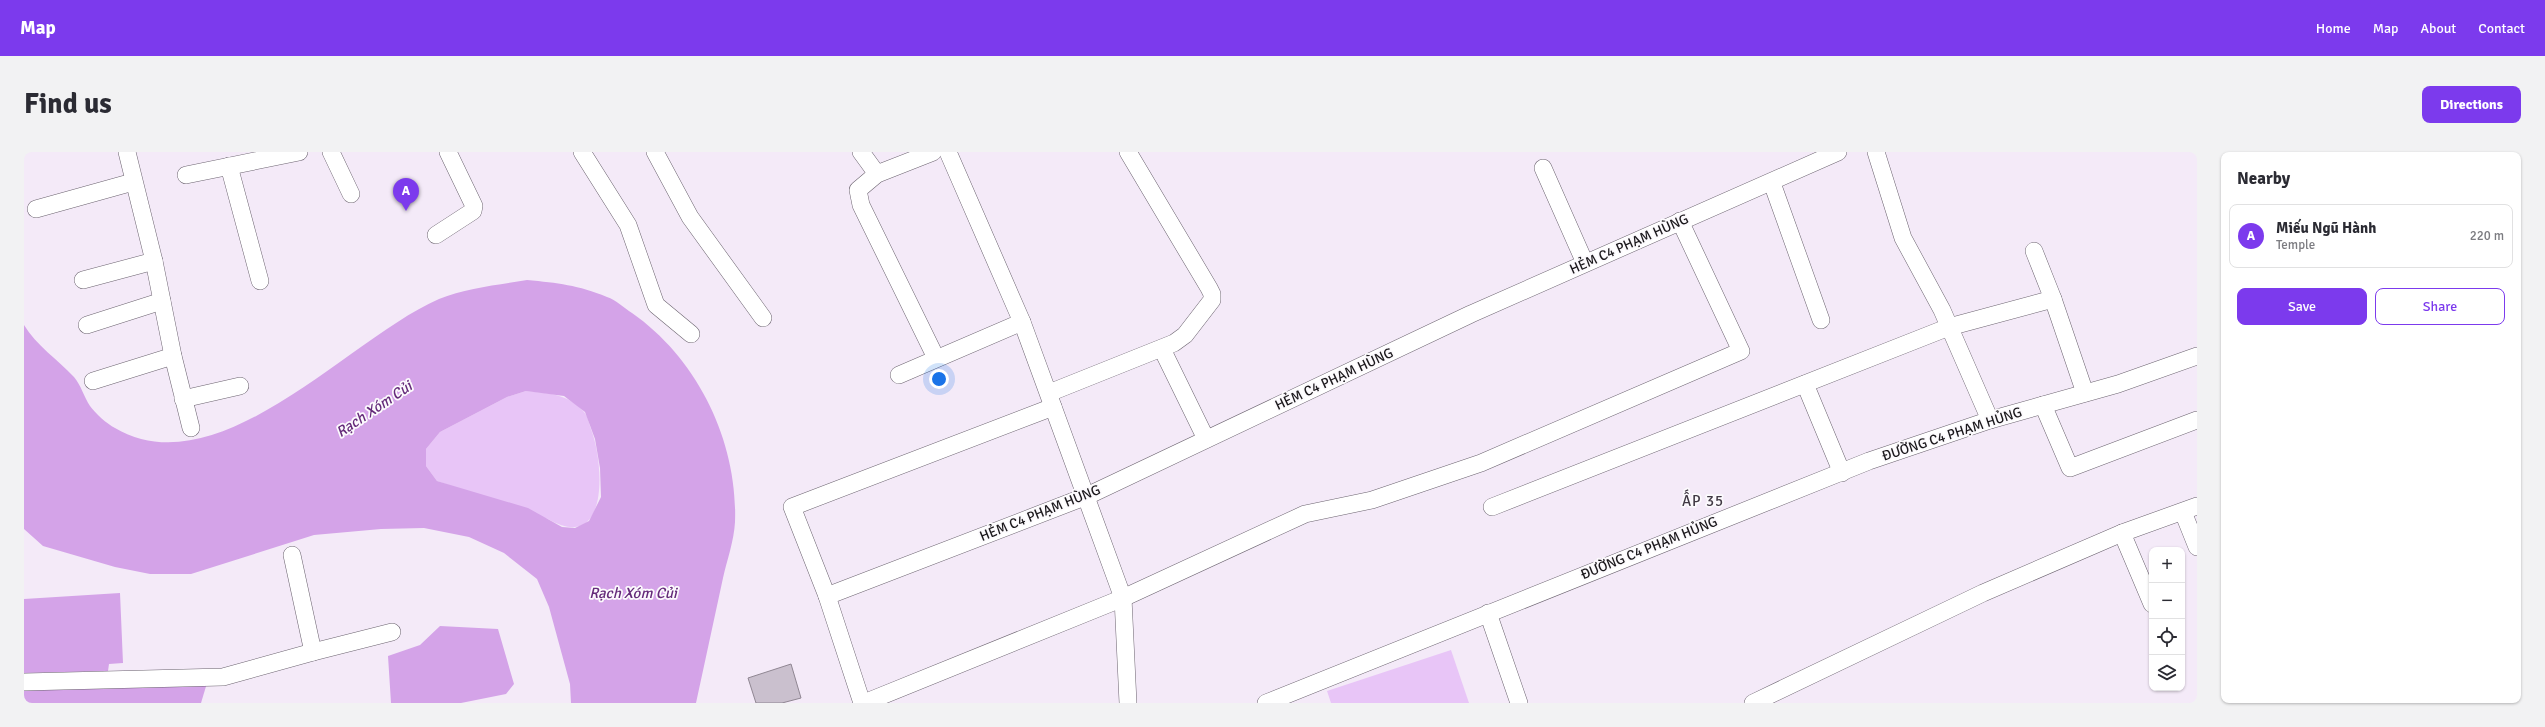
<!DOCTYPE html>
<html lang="en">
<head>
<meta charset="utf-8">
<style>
	:root { --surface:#fff; --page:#f2f2f3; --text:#2b2b33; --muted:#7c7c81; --line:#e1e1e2; --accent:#7c3aed }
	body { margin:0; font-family:Signika,sans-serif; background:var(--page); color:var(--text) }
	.controls { position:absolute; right:12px; bottom:12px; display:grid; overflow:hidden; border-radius:8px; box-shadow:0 1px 3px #0004 }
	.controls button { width:36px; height:36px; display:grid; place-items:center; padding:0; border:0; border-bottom:1px solid var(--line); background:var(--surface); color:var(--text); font:20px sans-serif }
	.you { position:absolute; left:915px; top:227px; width:14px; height:14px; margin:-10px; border:3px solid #fff; border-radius:50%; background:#1a73e8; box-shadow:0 0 0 6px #1a73e833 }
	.badge { display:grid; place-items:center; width:26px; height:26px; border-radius:50%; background:var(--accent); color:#fff; font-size:13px; font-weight:700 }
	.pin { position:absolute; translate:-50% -33px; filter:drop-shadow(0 1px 2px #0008) }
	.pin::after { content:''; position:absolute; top:21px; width:14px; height:12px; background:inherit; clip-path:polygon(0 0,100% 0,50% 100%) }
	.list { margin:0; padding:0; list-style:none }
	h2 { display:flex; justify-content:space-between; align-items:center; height:52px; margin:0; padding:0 16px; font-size:17px }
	h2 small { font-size:13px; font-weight:400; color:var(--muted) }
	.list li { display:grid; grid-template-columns:26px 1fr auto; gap:12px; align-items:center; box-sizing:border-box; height:64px; margin:0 8px 8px; padding:0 8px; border:1px solid var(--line); border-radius:8px }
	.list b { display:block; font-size:15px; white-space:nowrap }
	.list p { margin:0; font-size:13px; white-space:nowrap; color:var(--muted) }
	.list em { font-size:13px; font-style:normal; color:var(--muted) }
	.actions { display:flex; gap:8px; padding:12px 16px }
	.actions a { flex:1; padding:9px 0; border:1px solid var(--accent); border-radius:8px; text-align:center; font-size:14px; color:var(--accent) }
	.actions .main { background:var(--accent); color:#fff }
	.icon { flex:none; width:22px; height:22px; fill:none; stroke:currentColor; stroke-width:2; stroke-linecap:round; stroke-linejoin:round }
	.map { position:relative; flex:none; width:2173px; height:551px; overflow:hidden; border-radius:8px }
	header { display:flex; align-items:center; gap:24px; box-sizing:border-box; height:56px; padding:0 20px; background:var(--accent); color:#fff }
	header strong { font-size:19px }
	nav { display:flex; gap:22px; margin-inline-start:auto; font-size:14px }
	.intro { display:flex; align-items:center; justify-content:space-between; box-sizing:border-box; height:96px; padding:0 24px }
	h1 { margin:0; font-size:28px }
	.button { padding:10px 18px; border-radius:8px; background:var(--accent); color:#fff; font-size:14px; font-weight:700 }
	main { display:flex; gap:24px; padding:0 24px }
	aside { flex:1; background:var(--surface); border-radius:8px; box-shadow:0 1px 3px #0004 }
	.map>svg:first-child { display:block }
	.green { fill:#e8c5f7 }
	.water { fill:#d4a3e8; fill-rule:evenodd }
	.building { fill:#cac0ce; stroke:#8f8692 }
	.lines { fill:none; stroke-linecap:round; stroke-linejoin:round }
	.minor-casing { stroke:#6c6470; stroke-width:18 }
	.minor { stroke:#fff; stroke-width:17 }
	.labels { text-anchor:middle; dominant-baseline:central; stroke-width:3.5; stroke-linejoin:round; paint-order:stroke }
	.street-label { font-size:14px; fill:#1b181c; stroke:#fcfafd }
	.water-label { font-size:15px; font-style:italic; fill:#652b7a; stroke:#fcfafd }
	.neighbourhood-label { font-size:15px; letter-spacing:1px; fill:#413944; stroke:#fcfafd }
</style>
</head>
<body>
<header>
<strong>Map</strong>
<nav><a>Home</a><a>Map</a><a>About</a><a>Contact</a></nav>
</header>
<div class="intro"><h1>Find us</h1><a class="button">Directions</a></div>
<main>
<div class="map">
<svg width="2173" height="551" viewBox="0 0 2173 551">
	<rect width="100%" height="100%" fill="#f4eaf8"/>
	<g class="green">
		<path d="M502,239C524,241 545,242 560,260C564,264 565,272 567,277C580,311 586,403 524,367L413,329L402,314V297L416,280L483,245Z"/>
		<path d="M1427,498L1445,551H1307L1303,539Z"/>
	</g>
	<g class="water">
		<path d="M503,128C534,131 554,133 583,145C592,148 600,156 608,161C674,207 714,290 711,370C710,389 703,408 699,426C690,468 681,509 672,551H547L546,532L525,455L513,427L480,401L445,385L400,376L357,377L290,383L167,422H126L91,415L19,394L0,377V173C12,193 34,208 50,225C57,233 60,245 66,254C71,261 83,272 91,276C195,337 325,186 415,147C442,136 474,133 503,128ZM502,239L540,244L561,260L571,287L576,316L577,345L565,369L551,376L538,375L504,356L413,329L402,314V297L416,280L483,245Z"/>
		<path d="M96,441L99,511L85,512L84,519L0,521V447Z"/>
		<path d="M416,474L474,477L490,532L482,542L437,551H367L364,504L396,493Z"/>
		<path d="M183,531L177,551H0V536Z"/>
	</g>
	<path class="building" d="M767,512L777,546L758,551H732L724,526Z"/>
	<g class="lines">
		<defs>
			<g id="minor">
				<path d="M103,0L130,109L149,204L167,276"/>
				<path d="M307,0L327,42"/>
				<path d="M558,0L604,73L632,153L667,182"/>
				<path d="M631,0L666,65L739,166"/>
				<path d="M837,0L853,22"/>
				<path d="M909,0L853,22L834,38L837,53L912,206"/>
				<path d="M924,0L998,170L1099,446L1104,551"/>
				<path d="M1852,0L1879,86L1918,158L1966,268"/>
				<path d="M205,14L236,129"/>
				<path d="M1519,16L1561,111"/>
				<path d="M162,23L275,0"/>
				<path d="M1748,31L1797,168"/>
				<path d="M12,57L109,30"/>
				<path d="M412,83L449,59L450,54L424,0"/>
				<path d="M2010,99L2029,147L2061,241"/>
				<path d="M59,128L130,109"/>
				<path d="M63,173L138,149"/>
				<path d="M1138,197L1182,287"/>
				<path d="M875,223L998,170"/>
				<path d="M69,229L149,204"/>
				<path d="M1781,232L1818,321"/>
				<path d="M1025,241L1150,191L1161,183L1188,148V142L1185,136L1104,0"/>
				<path d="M159,247L216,234"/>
				<path d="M2019,253L2046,316L2173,268"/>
				<path d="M1468,355L1925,175L2029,147"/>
				<path d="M2159,360L2173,395"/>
				<path d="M2098,381L2128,452"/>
				<path d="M803,444L1063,344L1447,162L1814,0"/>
				<path d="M1464,461L1495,551"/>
				<path d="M289,500L368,480"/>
				<path d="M0,530L199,525L289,500L268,403"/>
				<path d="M838,551L803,444L768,355L1029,255"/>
				<path d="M840,551L1099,446L1281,362L1348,348L1457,311L1717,199L1656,69"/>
				<path d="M1242,551L1845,309L1966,268L2094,232L2173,204"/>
				<path d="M1729,551L1959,441L2098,381L2173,354"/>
			</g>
		</defs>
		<use href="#minor" class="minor-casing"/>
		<use href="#minor" class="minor"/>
	</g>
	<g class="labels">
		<g class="street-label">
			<text transform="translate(1605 92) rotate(-24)">HẺM C4 PHẠM HÙNG</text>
			<text transform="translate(1310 227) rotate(-25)">HẺM C4 PHẠM HÙNG</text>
			<text transform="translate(1928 282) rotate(-18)">ĐƯỜNG C4 PHẠM HỦNG</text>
			<text transform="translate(1016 361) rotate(-22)">HẺM C4 PHẠM HÙNG</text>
			<text transform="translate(1625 396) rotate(-22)">ĐƯỜNG C4 PHẠM HỦNG</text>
		</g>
		<g class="water-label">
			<text transform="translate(350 257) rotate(-34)">Rạch Xóm Củi</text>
			<text x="609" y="441">Rạch Xóm Củi</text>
		</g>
		<g class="neighbourhood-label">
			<text x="1679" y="349">ẤP 35</text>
		</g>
	</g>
</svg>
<div class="controls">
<button>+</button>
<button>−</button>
<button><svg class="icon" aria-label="locate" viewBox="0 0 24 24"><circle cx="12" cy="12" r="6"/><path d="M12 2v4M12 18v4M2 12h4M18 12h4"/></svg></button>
<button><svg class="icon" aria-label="layers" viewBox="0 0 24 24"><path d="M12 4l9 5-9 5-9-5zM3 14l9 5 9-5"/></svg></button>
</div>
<div class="you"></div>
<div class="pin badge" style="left:382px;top:59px">A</div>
</div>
<aside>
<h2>Nearby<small></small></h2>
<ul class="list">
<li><span class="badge">A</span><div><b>Miếu Ngũ Hành</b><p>Temple</p></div><em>220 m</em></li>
</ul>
<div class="actions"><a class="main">Save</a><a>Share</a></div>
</aside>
</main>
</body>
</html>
